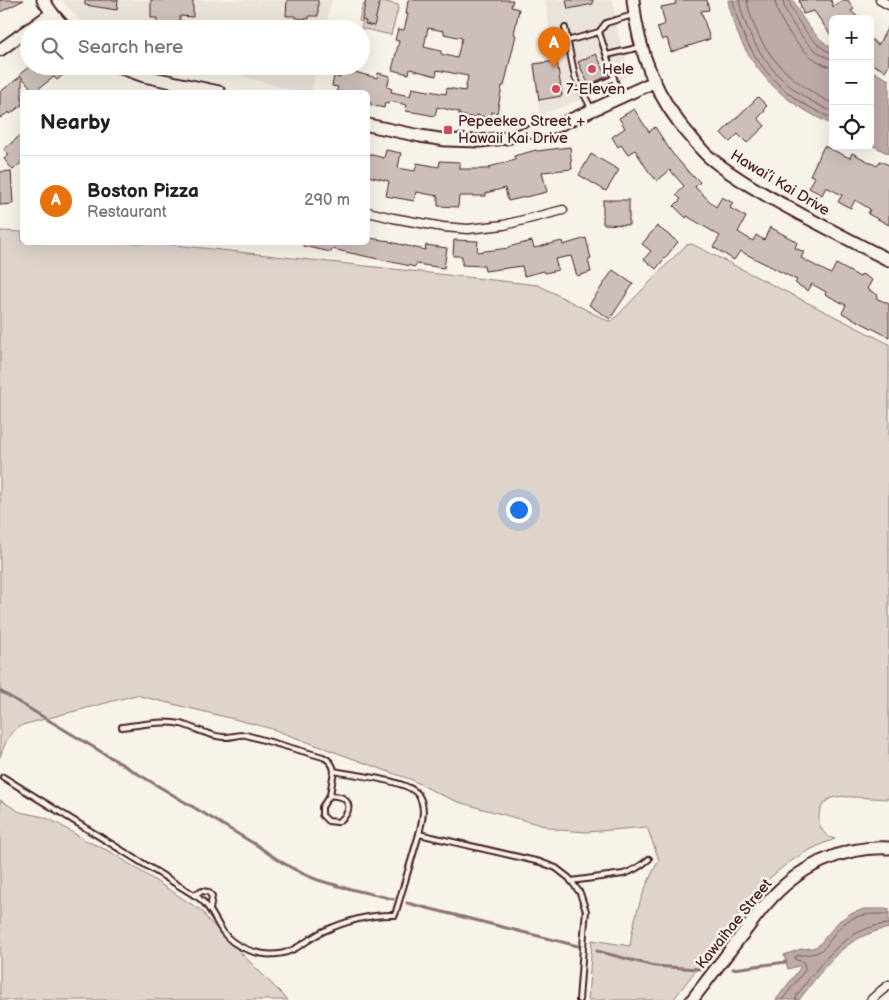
<!DOCTYPE html>
<html lang="en">
<head>
<meta charset="utf-8">
<style>
	:root { --surface:#fff; --page:#f6f6f6; --text:#202124; --muted:#757577; --line:#e0e0e0; --accent:#0f766e }
	body { margin:0; font-family:"Balsamiq Sans",sans-serif; background:var(--page); color:var(--text) }
	.controls { position:absolute; right:15px; top:15px; display:grid; overflow:hidden; border-radius:8px; box-shadow:0 5px 20px #0002 }
	.controls button { width:45px; height:45px; display:grid; place-items:center; padding:0; border:0; border-bottom:1px solid var(--line); background:var(--surface); color:var(--text); font:25px sans-serif }
	.you { position:absolute; left:518px; top:509px; width:18px; height:18px; margin:-12px; border:4px solid #fff; border-radius:50%; background:#1a73e8; box-shadow:0 0 0 8px #1a73e833 }
	.badge { display:grid; place-items:center; width:32px; height:32px; border-radius:50%; background:var(--accent); color:#fff; font-size:16px; font-weight:700 }
	.pin { position:absolute; translate:-50% -41px; filter:drop-shadow(0 1px 2px #0008) }
	.pin::after { content:''; position:absolute; top:26px; width:18px; height:15px; background:inherit; clip-path:polygon(0 0,100% 0,50% 100%) }
	.list { margin:0; padding:0; list-style:none }
	h2 { display:flex; justify-content:space-between; align-items:center; height:65px; margin:0; padding:0 20px; font-size:21px }
	h2 small { font-size:16px; font-weight:400; color:var(--muted) }
	.list li { display:grid; grid-template-columns:32px 1fr auto; gap:15px; align-items:center; box-sizing:border-box; height:90px; padding:0 20px; border-top:1px solid var(--line) }
	.list b { display:block; font-size:19px; white-space:nowrap }
	.list p { margin:0; font-size:16px; white-space:nowrap; color:var(--muted) }
	.list em { font-size:16px; font-style:normal; color:var(--muted) }
	.icon { flex:none; width:28px; height:28px; fill:none; stroke:currentColor; stroke-width:2; stroke-linecap:round; stroke-linejoin:round }
	.map { position:relative; flex:none; width:889px; height:1000px; overflow:hidden }
	.search { position:absolute; background:var(--surface); box-shadow:0 5px 20px #0002; left:20px; top:20px; width:350px; height:55px; display:flex; align-items:center; gap:12px; box-sizing:border-box; padding:0 18px; border-radius:28px; color:var(--muted); font-size:19px }
	.panel { position:absolute; background:var(--surface); box-shadow:0 5px 20px #0002; left:20px; top:90px; width:350px; height:155px; border-radius:8px }
	.map>svg:first-child { display:block }
	.built { fill:#eae3da }
	.green { fill:#ded4cc; stroke:#947a7c }
	.water { fill:#bcaaa7; stroke:#8e7275 }
	.lines { fill:none; stroke-linecap:round; stroke-linejoin:round }
	.shore { stroke:#78575d; stroke-width:1 }
	.stream { stroke:#8e7275; stroke-width:3 }
	.building { fill:#ccbfb9; stroke:#4a1f2b; fill-rule:evenodd }
	.lane-casing { stroke:#4a1f2b; stroke-width:8 }
	.street-casing { stroke:#4a1f2b; stroke-width:11 }
	.secondary-casing { stroke:#4a1f2b; stroke-width:15 }
	.lane { stroke:#f7f3e8; stroke-width:4 }
	.street { stroke:#f7f3e8; stroke-width:8 }
	.secondary { stroke:#f7f3e8; stroke-width:11 }
	.poi-dot { fill:#d1495b; stroke:#f7f3e8; stroke-width:2 }
	.labels { text-anchor:middle; dominant-baseline:central; stroke-width:5; stroke-linejoin:round; paint-order:stroke }
	.poi-label { font-size:15px; fill:#4a1f2b; stroke:#f7f3e8; text-anchor:start }
	.street-label { font-size:15px; fill:#4a1f2b; stroke:#f7f3e8 }
</style>
</head>
<body>
<div class="map">
<svg width="889" height="1000" viewBox="0 0 889 1000">
	<rect width="100%" height="100%" fill="#f7f3e8"/>
	<filter id="ink" filterUnits="userSpaceOnUse"><feTurbulence type="fractalNoise" baseFrequency=".02" numOctaves="2"/><feDisplacementMap in="SourceGraphic" scale="10" xChannelSelector="R" yChannelSelector="G"/><feConvolveMatrix kernelMatrix="1 2 1 2 8 2 1 2 1" color-interpolation-filters="sRGB"/></filter>
	<g filter="url(#ink)">
		<g class="built">
			<path d="M61,0H332L325,29H91L86,26Z"/>
			<path d="M545,0H613L618,33L624,54L628,65L629,72L624,78L580,100L540,115L532,63L554,59Z"/>
			<path d="M197,66H317L311,92H296L261,81Z"/>
		</g>
		<g class="green">
			<path d="M377,0L399,5L391,35L361,28L363,22L359,21L363,4L367,5Z"/>
			<path d="M0,231L22,232V242L157,243L538,285L606,320L611,321L615,318L686,245L692,244L889,344V799C877,798 866,798 854,797C848,797 841,796 835,797C813,802 814,835 835,839C802,851 779,867 755,893L673,1000H588L592,940L630,946C634,914 644,887 659,860L647,827L587,832L559,830L458,802L439,794L410,779L395,774L272,729L250,723L136,695L22,725C8,732 5,744 0,757Z"/>
			<path d="M0,800L20,812L44,817L57,823L83,839L111,852L199,909L203,912L208,920L288,1000H0Z"/>
		</g>
		<g class="water">
			<path d="M728,0H793C802,20 815,37 833,49V125C820,119 807,112 795,104C760,80 735,42 728,0Z"/>
			<path d="M870,70L889,80V154L870,144Z"/>
			<path d="M864,909H889V928C842,937 826,966 799,1000H776L800,968V966H798L788,969L784,955L801,949L812,948L818,946L839,921L850,914Z"/>
		</g>
		<g class="lines">
			<g class="shore">
				<path d="M733,0C740,41 765,78 799,101C810,108 821,113 833,119"/>
				<path d="M739,0C746,38 770,74 802,95C812,102 822,107 833,112"/>
				<path d="M747,0C756,51 789,81 833,104"/>
				<path d="M775,0C776,22 810,66 833,67"/>
				<path d="M783,0C784,18 814,58 833,59"/>
				<path d="M789,0C791,15 817,51 833,53"/>
				<path d="M782,1000L805,970L804,963L801,961L796,960L795,958L796,956C804,954 813,955 820,951C826,947 831,939 835,933C850,913 867,914 889,914"/>
				<path d="M796,1000L797,995C821,964 845,926 889,924"/>
			</g>
			<g class="stream">
				<path d="M0,691L258,846C277,860 296,872 318,880C343,888 368,893 393,899"/>
				<path d="M407,903L578,946"/>
				<path d="M597,951L654,966L699,969"/>
				<path d="M733,969L786,962"/>
			</g>
		</g>
		<g class="building">
			<path d="M0,0H24L0,12Z"/>
			<path d="M85,0H118L117,10L85,5Z"/>
			<path d="M151,0H193V17L180,16V29H157V18H151Z"/>
			<path d="M287,0H318V16H309V19L296,18V16H286Z"/>
			<path d="M366,0H380L374,26L365,24L366,21L362,20Z"/>
			<path d="M408,0H513L511,7L519,9L514,34L516,35L504,86H502L497,113L492,112L491,118L476,115V118L459,115V112L437,107L435,116L419,113L406,111L407,105L389,101L388,104L385,103L384,108L371,105V103L368,102V92H336L338,87L332,86L334,76L340,78L343,69L377,78L378,73L390,76L387,87L392,89L391,92L410,96L412,88L446,94L447,88L465,91L468,76L437,70L436,76L410,69L409,74L392,70L399,41L395,40L398,29L404,30L408,14H406ZM428,28L444,31V34L462,38L457,58L441,54V51L424,47Z"/>
			<path d="M566,0H593V4L568,9Z"/>
			<path d="M675,0H707L709,10L701,11L710,39L671,52L667,38L662,40L657,27L665,24L661,7L676,4Z"/>
			<path d="M799,0H831L833,7L843,0H848L854,9L851,11L860,19H833V38L814,11L803,14Z"/>
			<path d="M889,25V64L885,71L870,63V38L878,45Z"/>
			<path d="M596,54L607,76L589,85L578,62Z"/>
			<path d="M557,61L562,96L539,100L534,64Z"/>
			<path d="M30,66H74L57,80L54,77L34,92L22,77V105L10,114L9,112L0,118V92L21,76L20,74Z"/>
			<path d="M758,97L767,106L764,109L765,111L758,118L765,126L747,143L738,134L730,142L721,133Z"/>
			<path d="M634,109L649,132L655,127L672,153L693,177L694,176L700,182L695,187L716,207L722,197L733,203L730,208L746,217L738,232L753,241L756,235L764,240L770,227L797,242L795,248L804,252L801,258L831,274L836,264L860,277L862,274L872,280L867,289L878,295L876,298L889,304V337L842,313L846,305L825,294L826,292L812,284L808,291L795,283L797,280L740,251L734,260L713,247L720,236L687,216L686,218L674,206L681,199L676,195L684,186L670,170L657,181L649,172L635,150L628,155L621,145L618,147L612,137L625,128L619,118Z"/>
			<path d="M22,134V162L13,170L4,159L9,155L4,149Z"/>
			<path d="M824,146L850,158L852,153L877,166L880,161L889,165V225L868,214L870,209L855,200L851,208L838,202L842,195L826,187L822,195L809,188L815,177L810,175Z"/>
			<path d="M570,147L572,169L542,172L547,192L508,201L505,188L486,193V196H459L458,207L438,206V196L416,192L414,201L386,196L389,181L368,176V154L384,158L386,150L401,153L398,168L415,171L417,163L439,167L440,161L460,162V169H490L489,167L515,160L514,156L536,150L537,151Z"/>
			<path d="M591,154L619,170L606,191L579,175Z"/>
			<path d="M11,171L13,204L0,205V172Z"/>
			<path d="M603,200H629V225L603,224Z"/>
			<path d="M657,226L678,242L656,269L644,259L651,251L642,244Z"/>
			<path d="M369,238L390,241V242L425,250L426,245L447,248L444,268L416,264L415,267L332,249L331,252L303,246V242H368Z"/>
			<path d="M586,238L591,259L588,260L591,272L577,276L571,256L555,259L558,270L545,273L544,271L524,276L522,266L485,271L484,266L462,265V256H453L454,240L478,241L477,252L509,248L508,247L532,241L534,248L562,241L563,245Z"/>
			<path d="M613,270L633,284L610,319L589,305Z"/>
		</g>
		<g class="lines">
			<defs>
				<g id="lane">
					<path d="M565,28L575,77L591,108"/>
					<path d="M599,32L620,97"/>
					<path d="M567,41L599,32L606,23L633,15"/>
					<path d="M607,55L641,47"/>
					<path d="M583,92L614,78"/>
					<path d="M122,727C141,725 162,720 181,724C195,728 209,736 223,737C231,738 238,734 246,735L323,757C330,760 333,764 334,771L330,795L322,807V815L328,821L337,822C346,818 354,806 343,798C339,796 334,796 330,795"/>
					<path d="M334,771C352,775 411,780 419,796C426,808 422,821 419,834L540,862L556,868L569,878L580,893L586,911L585,921L579,1000"/>
					<path d="M3,777L199,898C215,910 217,931 233,942C249,953 273,959 292,950C303,945 313,936 324,931C346,921 371,914 395,915L419,834"/>
					<path d="M571,881L623,874C634,871 641,866 649,859"/>
					<path d="M194,895L202,891L208,892L212,896L210,910"/>
				</g>
				<g id="street">
					<path d="M880,0L889,5"/>
					<path d="M368,212L393,218L443,227L468,229L504,225L563,210"/>
					<path d="M871,1000L881,991L889,985"/>
				</g>
				<g id="secondary">
					<path d="M43,0L52,13L66,29"/>
					<path d="M633,0C638,52 656,98 691,137C697,144 702,151 709,157C737,180 769,197 802,215C831,230 860,246 889,260"/>
					<path d="M30,29L52,13"/>
					<path d="M0,50L29,29"/>
					<path d="M116,66L144,76L219,92"/>
					<path d="M368,125L420,136L446,140L480,141L506,138L557,126L654,82"/>
					<path d="M692,1000C708,979 725,957 741,936C750,925 758,913 767,903C798,867 841,846 889,848"/>
				</g>
			</defs>
			<use href="#lane" class="lane-casing"/>
			<use href="#street" class="street-casing"/>
			<use href="#secondary" class="secondary-casing"/>
			<use href="#lane" class="lane"/>
			<use href="#street" class="street"/>
			<use href="#secondary" class="secondary"/>
		</g>
	</g>
	<g class="poi-dot">
		<circle cx="592" cy="69" r="5"/>
		<circle cx="556" cy="89" r="5"/>
		<rect x="443" y="125" width="10" height="10" rx="2.5"/>
	</g>
	<g class="labels">
		<g class="poi-label">
			<text x="602" y="69">Hele</text>
			<text x="566" y="89">7-Eleven</text>
			<text x="458" y="121">Pepeekeo Street +<tspan x="458" dy="17">Hawaii Kai Drive</tspan></text>
		</g>
		<g class="street-label">
			<text transform="translate(780 183) rotate(31)">Hawai’i Kai Drive</text>
			<text transform="translate(734 924) rotate(-51)">Kawaihae Street</text>
		</g>
	</g>
</svg>
<div class="controls">
<button>+</button>
<button>−</button>
<button><svg class="icon" aria-label="locate" viewBox="0 0 24 24"><circle cx="12" cy="12" r="6"/><path d="M12 2v4M12 18v4M2 12h4M18 12h4"/></svg></button>
</div>
<div class="you"></div>
<div class="pin badge" style="left:554px;top:68px;background:#e8710a">A</div>
<div class="search"><svg class="icon" aria-label="search" viewBox="0 0 24 24"><circle cx="10" cy="10" r="6"/><path d="M15 15l6 6"/></svg>Search here</div>
<section class="panel">
<h2>Nearby<small></small></h2>
<ul class="list">
<li><span class="badge" style="background:#e8710a">A</span><div><b>Boston Pizza</b><p>Restaurant</p></div><em>290 m</em></li>
</ul>
</section>
</div>
</body>
</html>
